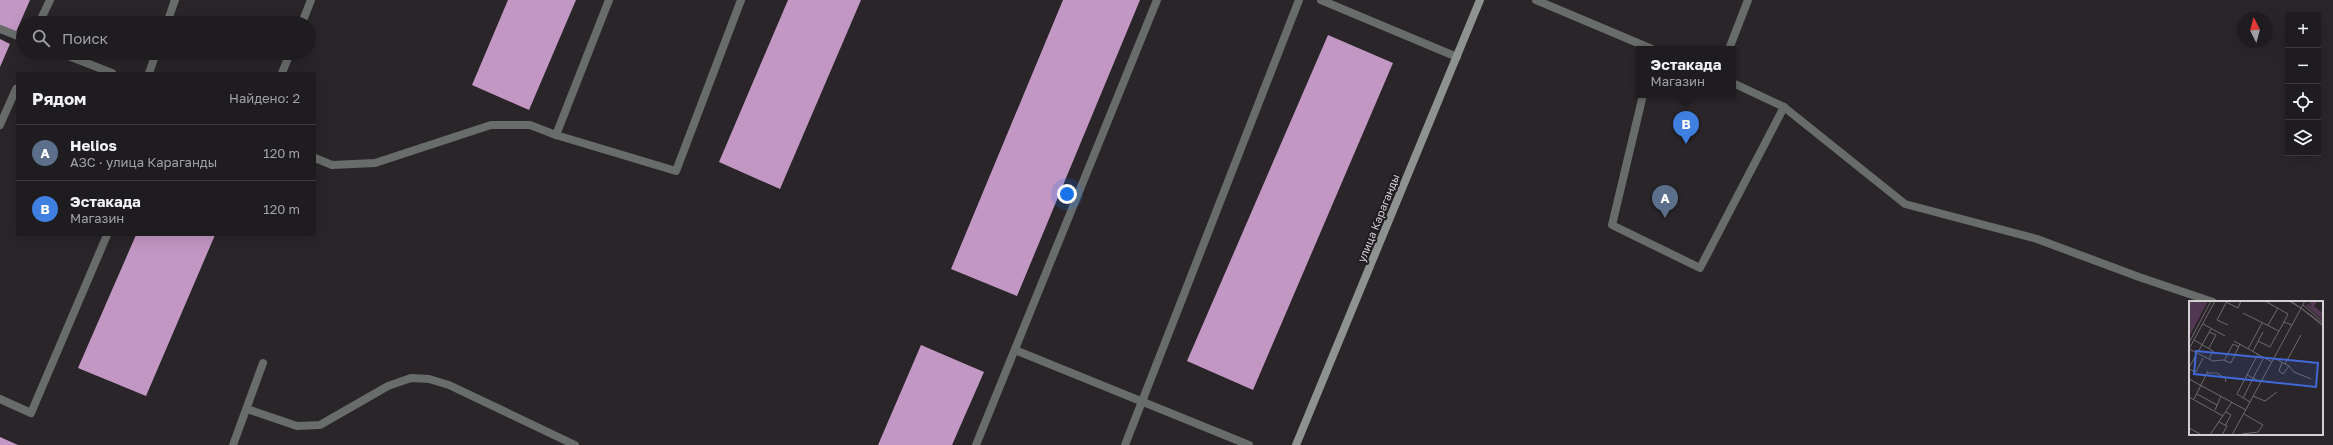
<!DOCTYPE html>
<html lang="ru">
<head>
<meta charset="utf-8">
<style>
	:root { --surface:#1f1c1f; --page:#272528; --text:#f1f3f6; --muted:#a1a1a4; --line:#3c3a3d; --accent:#0b8043 }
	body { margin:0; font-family:"Golos Text",sans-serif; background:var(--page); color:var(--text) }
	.controls { position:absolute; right:12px; top:12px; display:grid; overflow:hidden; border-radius:0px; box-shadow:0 4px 16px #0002 }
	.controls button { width:36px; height:36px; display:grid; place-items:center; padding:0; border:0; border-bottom:1px solid var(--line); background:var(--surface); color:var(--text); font:20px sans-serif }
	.compass { position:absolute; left:2237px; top:12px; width:36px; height:36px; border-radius:50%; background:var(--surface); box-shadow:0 4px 16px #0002; rotate:354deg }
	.you { position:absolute; left:1067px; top:194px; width:14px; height:14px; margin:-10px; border:3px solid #fff; border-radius:50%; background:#1a73e8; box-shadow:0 0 0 6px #1a73e833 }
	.badge { display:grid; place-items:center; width:26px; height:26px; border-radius:50%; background:var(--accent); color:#fff; font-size:13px; font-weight:700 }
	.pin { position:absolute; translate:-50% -33px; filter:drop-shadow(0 1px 2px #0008) }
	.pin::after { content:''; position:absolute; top:21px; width:14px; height:12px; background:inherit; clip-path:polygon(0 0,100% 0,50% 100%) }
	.popup { position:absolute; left:1636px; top:46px; width:100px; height:52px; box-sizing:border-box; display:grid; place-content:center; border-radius:0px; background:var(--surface); filter:drop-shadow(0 1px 3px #0005); font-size:13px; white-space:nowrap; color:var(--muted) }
	.popup b { font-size:15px; color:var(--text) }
	.popup::after { content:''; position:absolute; left:50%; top:100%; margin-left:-8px; border:8px solid transparent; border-top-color:var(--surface) }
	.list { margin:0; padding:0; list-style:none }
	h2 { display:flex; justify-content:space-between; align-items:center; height:52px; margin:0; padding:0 16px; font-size:17px }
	h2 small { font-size:13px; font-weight:400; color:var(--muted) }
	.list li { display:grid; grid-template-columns:26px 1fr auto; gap:12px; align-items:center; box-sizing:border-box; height:56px; padding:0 16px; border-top:1px solid var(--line) }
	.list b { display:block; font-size:15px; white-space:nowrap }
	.list p { margin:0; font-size:13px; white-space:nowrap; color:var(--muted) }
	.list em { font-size:13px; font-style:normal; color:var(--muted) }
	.icon { flex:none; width:22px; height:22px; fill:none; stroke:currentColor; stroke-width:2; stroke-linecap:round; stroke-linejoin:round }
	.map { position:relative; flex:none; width:2333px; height:445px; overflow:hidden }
	.search { position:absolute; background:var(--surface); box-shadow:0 4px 16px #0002; left:16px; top:16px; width:300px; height:44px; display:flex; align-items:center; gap:10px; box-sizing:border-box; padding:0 14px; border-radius:22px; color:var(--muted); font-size:15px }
	.panel { position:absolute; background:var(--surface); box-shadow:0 4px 16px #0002; left:16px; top:72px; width:300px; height:164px; border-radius:0px }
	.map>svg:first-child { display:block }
	.building { fill:#c397c4 }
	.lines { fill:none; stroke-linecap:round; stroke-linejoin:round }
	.service { stroke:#686c6b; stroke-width:8 }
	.minor { stroke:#686c6b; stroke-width:8 }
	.secondary { stroke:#8e9391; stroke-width:8 }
	.labels { text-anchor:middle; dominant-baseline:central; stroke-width:4; stroke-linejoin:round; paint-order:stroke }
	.street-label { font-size:11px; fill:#d3d0d3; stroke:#201b20 }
	.inset-road { fill:none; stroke:#6d696d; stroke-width:1 }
	.view { fill:#4168d7; fill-opacity:0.15; stroke:#4168d7; stroke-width:2 }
	.inset-edge { fill:none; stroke:#d3d0d3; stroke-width:2 }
</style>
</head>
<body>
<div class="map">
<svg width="2333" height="445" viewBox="0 0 2333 445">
	<rect width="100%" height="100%" fill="#292529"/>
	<g class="building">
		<path d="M0,0H30L16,32L0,25Z"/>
		<path d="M508,0H576L529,110L472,85Z"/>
		<path d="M788,0H861L780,189L719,162Z"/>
		<path d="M1063,0H1140L1017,296L951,269Z"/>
		<path d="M1328,35L1393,63L1253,390L1187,361Z"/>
		<path d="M0,39L10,44L0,67Z"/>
		<path d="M136,235H215L146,396L78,368Z"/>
		<path d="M921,345L984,372L952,445H878Z"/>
		<path d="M0,437L18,445H0Z"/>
	</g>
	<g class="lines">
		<g class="service">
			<path d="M1321,0L1457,57"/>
			<path d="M1536,0L1652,49"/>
			<path d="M167,23L175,0"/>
			<path d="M302,23L311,0"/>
			<path d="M1729,49L1748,0"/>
			<path d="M149,73L156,53"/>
			<path d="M282,73L290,53"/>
			<path d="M1643,95L1612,225L1700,268L1784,107L1733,83"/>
			<path d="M1784,107L1905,204L2037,239L2139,277L2213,302"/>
			<path d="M0,125L16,89"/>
			<path d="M556,135L609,0"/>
			<path d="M1015,350L1249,445"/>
			<path d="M0,399L31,413L107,235"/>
			<path d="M247,409L297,426L320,425L388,386L411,378L429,379L449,385L575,445"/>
			<path d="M233,445L263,363"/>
			<path d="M976,445L1157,0"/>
			<path d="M1125,445L1299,0"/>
		</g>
		<g class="minor">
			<path d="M41,19L50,0"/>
			<path d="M0,29L23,38"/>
			<path d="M61,53L112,73"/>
			<path d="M315,158L332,165L375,163L491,125H530L556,135L676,171L741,0"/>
		</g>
		<path class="secondary" d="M1296,445L1480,0"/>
	</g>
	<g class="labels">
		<g class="street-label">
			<text transform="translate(1378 218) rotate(-68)">улица Караганды</text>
		</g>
	</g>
	<g transform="translate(2189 301)">
		<rect width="134" height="134" fill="#292529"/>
		<path d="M0,0H19L0,36ZM120,0L128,1L125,5L134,12V19L117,5L119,3L123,6Z" fill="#523753"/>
		<path class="inset-road" d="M38,0L28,19L39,24M76,0L99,13L95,21L103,24M100,0L112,7M102,0L134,23M37,1L49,7L52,0M114,4L134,21M112,7L134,25M54,12L90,30M14,23L36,35M79,24L89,7M5,39L24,50L20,58M45,40L83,61M69,40L81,46L95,21M0,42L22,0M20,47L27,34L20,31M0,48L24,60L34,59L42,62L51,43M0,48L26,0M59,48L73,22M64,50L74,31M9,51L22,28M85,57L96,63L100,65L94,73L90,70L93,61M35,60L44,43L50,46M96,63L112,34M100,65L105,71L122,78M0,67L7,54M0,68L7,71L14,57M18,72H28L36,77L37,81M58,74L72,81M0,78L57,109M8,93L28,104M64,95L76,100L88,91M0,96L34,115M54,97L75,56M5,98L19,70M61,101L48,93L69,53M26,109L32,95M30,121L38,125L33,134M36,125L42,114L37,111M0,127L13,134M53,133L69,131L74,124L55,113M21,134L43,101M43,134L116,0"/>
		<path class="view" d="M7,50L129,62L127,86L5,73Z"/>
		<rect width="134" height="134" class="inset-edge"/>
	</g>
</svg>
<div class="controls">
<button>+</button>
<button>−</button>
<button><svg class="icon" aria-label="locate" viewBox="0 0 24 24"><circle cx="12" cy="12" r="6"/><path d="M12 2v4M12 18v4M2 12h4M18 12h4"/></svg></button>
<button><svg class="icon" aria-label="layers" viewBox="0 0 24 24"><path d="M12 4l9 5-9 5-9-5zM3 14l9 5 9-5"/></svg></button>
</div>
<svg class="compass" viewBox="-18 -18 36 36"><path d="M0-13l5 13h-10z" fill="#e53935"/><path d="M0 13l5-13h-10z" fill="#a1a1a4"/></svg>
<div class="you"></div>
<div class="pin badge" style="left:1665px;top:218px;background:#5c6f8a">A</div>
<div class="pin badge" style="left:1686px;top:144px;background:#3f7fe0">B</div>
<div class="popup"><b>Эстакада</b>Магазин</div>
<div class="search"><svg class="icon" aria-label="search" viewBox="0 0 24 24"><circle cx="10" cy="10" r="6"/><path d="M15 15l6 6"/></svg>Поиск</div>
<section class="panel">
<h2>Рядом<small>Найдено: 2</small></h2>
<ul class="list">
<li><span class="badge" style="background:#5c6f8a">A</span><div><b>Helios</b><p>АЗС · улица Караганды</p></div><em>120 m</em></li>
<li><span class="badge" style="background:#3f7fe0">B</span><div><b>Эстакада</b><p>Магазин</p></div><em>120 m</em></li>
</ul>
</section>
</div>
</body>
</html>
